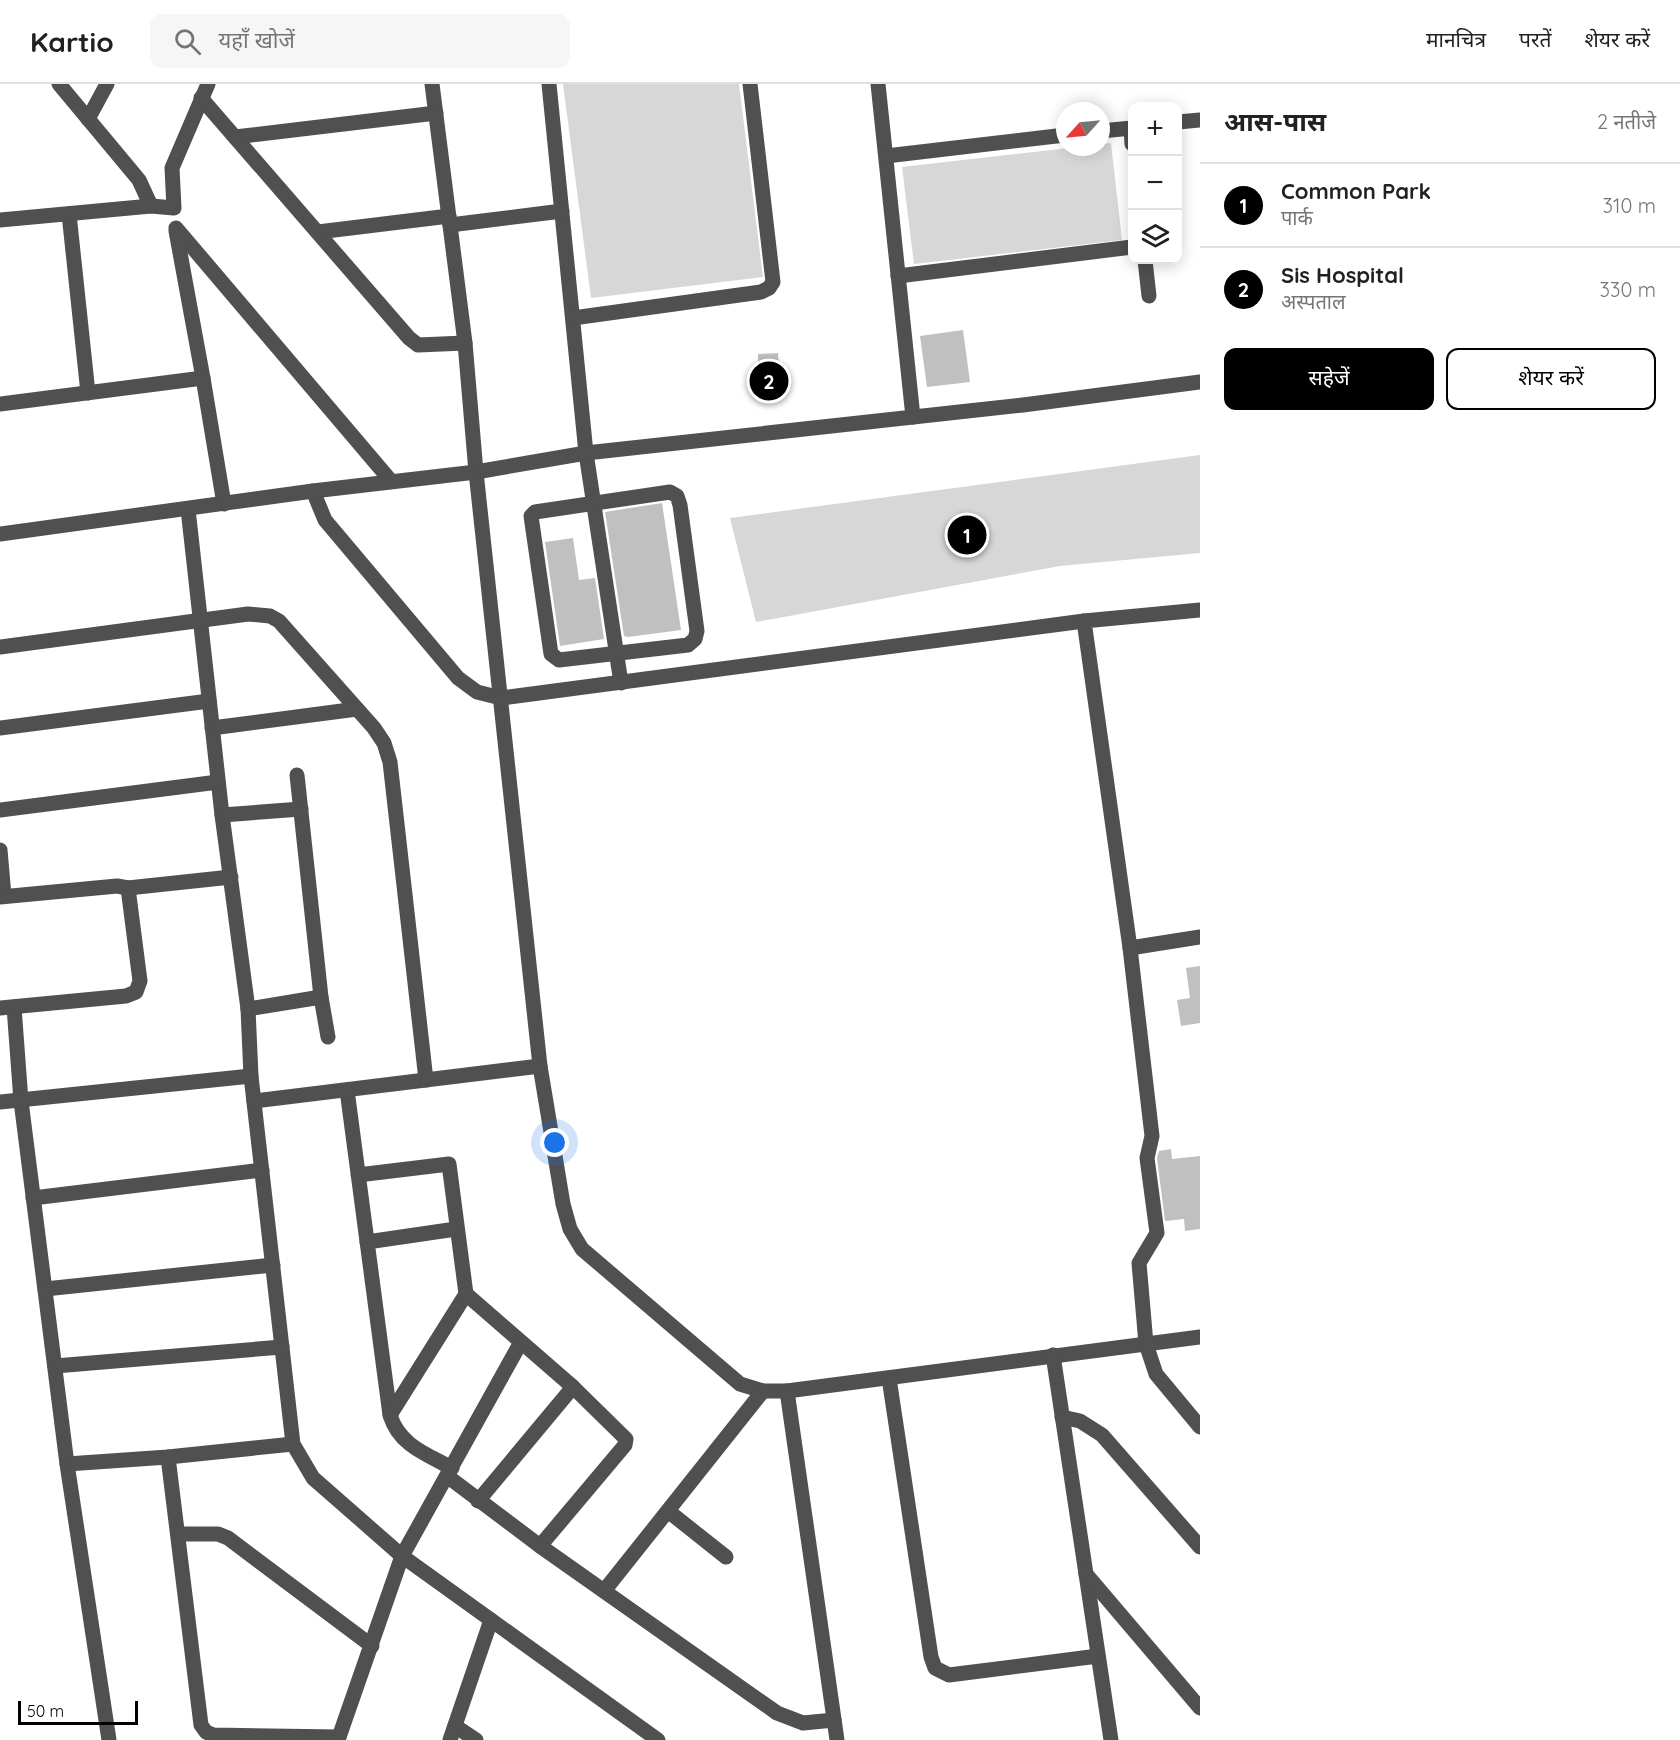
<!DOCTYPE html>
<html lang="hi">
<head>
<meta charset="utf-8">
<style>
	:root { --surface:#fff; --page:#f6f6f6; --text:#202124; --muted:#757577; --line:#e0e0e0; --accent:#000 }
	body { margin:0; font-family:Quicksand,"Noto Sans Devanagari",sans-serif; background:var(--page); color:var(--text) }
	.controls { position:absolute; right:18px; top:18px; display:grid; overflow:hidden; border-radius:12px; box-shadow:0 3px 15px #0003 }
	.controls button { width:54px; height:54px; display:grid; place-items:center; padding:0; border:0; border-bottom:2px solid var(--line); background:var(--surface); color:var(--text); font:30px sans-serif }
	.compass { position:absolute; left:1056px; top:18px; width:54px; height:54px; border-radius:50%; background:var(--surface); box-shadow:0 3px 15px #0003; rotate:243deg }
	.scale { position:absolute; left:18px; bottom:15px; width:120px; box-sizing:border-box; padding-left:6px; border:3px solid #000; border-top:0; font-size:16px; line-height:21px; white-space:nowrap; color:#000; -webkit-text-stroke:4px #fff; paint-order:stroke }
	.you { position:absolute; left:555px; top:1059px; width:21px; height:21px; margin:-15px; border:4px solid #fff; border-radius:50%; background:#1a73e8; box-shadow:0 0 0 9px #1a73e833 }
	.badge { display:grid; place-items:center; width:39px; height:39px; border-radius:50%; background:var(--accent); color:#fff; font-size:20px; font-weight:700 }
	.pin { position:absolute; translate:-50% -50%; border:3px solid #fff; box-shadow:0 2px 6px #0006 }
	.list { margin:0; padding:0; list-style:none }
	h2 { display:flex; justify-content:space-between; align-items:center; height:78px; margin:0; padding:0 24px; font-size:26px }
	h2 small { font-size:20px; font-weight:400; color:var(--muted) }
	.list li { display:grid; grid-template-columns:39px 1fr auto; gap:18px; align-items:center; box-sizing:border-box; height:84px; padding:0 24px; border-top:2px solid var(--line) }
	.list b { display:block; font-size:22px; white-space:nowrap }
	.list p { margin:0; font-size:20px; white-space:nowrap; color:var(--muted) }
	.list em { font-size:20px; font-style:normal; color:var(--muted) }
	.actions { display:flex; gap:12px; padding:18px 24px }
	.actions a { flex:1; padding:14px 0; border:2px solid var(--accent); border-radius:12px; text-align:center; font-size:21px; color:var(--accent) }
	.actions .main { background:var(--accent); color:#fff }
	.icon { flex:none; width:33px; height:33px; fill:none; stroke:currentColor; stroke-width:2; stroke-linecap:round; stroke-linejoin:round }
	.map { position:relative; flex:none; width:1200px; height:1656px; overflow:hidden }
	header { display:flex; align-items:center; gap:36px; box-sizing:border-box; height:84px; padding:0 30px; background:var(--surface); border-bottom:2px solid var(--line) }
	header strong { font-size:28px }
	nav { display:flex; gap:33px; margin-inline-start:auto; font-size:21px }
	.search { width:420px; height:54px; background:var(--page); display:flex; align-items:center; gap:15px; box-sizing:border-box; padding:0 21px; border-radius:12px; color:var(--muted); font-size:22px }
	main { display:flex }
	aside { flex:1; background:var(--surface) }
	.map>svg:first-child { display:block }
	.green { fill:#d7d7d7 }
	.building { fill:#c0c0c0 }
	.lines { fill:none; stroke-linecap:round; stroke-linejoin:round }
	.minor { stroke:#505050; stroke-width:15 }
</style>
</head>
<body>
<header>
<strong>Kartio</strong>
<div class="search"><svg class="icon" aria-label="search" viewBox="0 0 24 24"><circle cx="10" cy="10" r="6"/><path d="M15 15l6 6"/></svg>यहाँ खोजें</div>
<nav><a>मानचित्र</a><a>परतें</a><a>शेयर करें</a></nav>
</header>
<main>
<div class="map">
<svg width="1200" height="1656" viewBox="0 0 1200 1656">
	<rect width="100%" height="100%" fill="#fff"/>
	<g class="green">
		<path d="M563,0H739L763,193L591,214Z"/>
		<path d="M1111,59L1122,156L914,180L902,83L1077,63H1101V60Z"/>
		<path d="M1200,371V469L1060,482L756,538L730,434Z"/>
	</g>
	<g class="building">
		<path d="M963,246L970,298L927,303L920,252Z"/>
		<path d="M778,269L781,315L760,316L758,270Z"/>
		<path d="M662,419L681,546L628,553L624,552L605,428Z"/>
		<path d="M573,454L579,496L595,494L604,555L560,562L545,458Z"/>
		<path d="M1200,882V939L1181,942L1177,916L1190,914L1186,884Z"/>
		<path d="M1171,1065L1172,1075L1200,1072V1145L1185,1147L1184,1135L1165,1137L1157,1074L1159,1067Z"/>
	</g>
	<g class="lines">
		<g class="minor">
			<path d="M59,0L139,96L151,122"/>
			<path d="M432,0L465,259L476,388L540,982L563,1120L570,1145L582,1165L740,1300L763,1307H787L1200,1253"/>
			<path d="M549,0L586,369L621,599"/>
			<path d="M878,0L913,333"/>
			<path d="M201,14L409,254L418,261L465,259"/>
			<path d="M88,35L107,0"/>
			<path d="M1178,38L1200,36"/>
			<path d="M1131,44L1132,60"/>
			<path d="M1101,47L1132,44"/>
			<path d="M235,53L436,29"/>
			<path d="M886,72L1065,51"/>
			<path d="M69,130L88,309"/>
			<path d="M0,136L151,122L174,124L172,84L208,0"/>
			<path d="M450,141L562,127"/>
			<path d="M176,144L391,397"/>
			<path d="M176,147L203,294"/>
			<path d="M318,148L449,132"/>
			<path d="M1145,176L1149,212"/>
			<path d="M898,192L1132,163"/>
			<path d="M573,234L761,208L769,204L773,198L750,0"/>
			<path d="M0,320L203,294L224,420"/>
			<path d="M313,407L325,436L458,594L477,608L501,614L1084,537"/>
			<path d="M670,408L677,412L680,421L697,547L695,555L688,561L559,576L551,570L531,432L535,428Z"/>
			<path d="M188,425L222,731L248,925L251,992L293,1360L313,1394L402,1472L658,1656"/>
			<path d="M0,450L313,407L476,388L586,369L1023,321L1200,298"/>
			<path d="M1200,526L1084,537L1130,864L1200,853"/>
			<path d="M0,563L248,530L270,532L279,537L374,644L384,659L390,678L426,996"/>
			<path d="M0,644L209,617"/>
			<path d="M212,644L357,625"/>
			<path d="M297,691L321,913L328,953"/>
			<path d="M0,726L218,698"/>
			<path d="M222,731L301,725"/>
			<path d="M0,766L4,812"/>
			<path d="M0,813L117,802L128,804L231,793"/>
			<path d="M1130,864L1152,1052L1147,1074L1157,1149L1139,1179L1146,1260L1156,1290L1200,1343"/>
			<path d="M14,923L21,1017L67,1380L109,1656"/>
			<path d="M0,924L126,912L136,908L140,897L128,804"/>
			<path d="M248,925L321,913"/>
			<path d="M347,1006L390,1331L466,1210L449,1080L358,1091"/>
			<path d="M254,1017L540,982"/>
			<path d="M0,1018L251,992"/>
			<path d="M33,1114L262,1086"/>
			<path d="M367,1158L456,1145"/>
			<path d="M45,1205L273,1181"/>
			<path d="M466,1210L573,1303L626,1355L625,1361L540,1462"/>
			<path d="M1053,1271L1111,1656"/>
			<path d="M55,1282L282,1263"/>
			<path d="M889,1294L931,1573L935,1584L949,1591L1098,1572"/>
			<path d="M787,1307L837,1656"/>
			<path d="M390,1331C399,1361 426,1370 452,1384"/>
			<path d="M1062,1333L1080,1337L1102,1351L1200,1463"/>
			<path d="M168,1373L201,1641L206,1648L213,1651L339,1653"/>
			<path d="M67,1380L168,1373L293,1360"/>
			<path d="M447,1392L540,1462L777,1629L803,1639L834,1636"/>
			<path d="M478,1417L573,1303"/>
			<path d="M668,1427L726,1473"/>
			<path d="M178,1450H218L228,1454L372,1562"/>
			<path d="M1086,1490L1200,1624"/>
			<path d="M604,1507L763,1307"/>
			<path d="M455,1642L476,1656"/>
			<path d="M338,1656L402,1472L521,1258"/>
			<path d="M450,1656L491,1536"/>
		</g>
	</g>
</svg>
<div class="controls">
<button>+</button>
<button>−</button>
<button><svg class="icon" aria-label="layers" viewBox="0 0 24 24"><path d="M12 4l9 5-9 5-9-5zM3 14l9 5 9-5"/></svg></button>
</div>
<svg class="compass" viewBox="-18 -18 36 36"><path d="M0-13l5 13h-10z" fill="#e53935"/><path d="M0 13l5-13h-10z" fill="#757577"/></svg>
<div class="scale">50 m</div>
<div class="you"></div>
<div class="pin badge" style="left:967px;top:451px">1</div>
<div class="pin badge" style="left:769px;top:297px">2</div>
</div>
<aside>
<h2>आस-पास<small>2 नतीजे</small></h2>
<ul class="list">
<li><span class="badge">1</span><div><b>Common Park</b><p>पार्क</p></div><em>310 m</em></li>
<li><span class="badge">2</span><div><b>Sis Hospital</b><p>अस्पताल</p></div><em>330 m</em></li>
</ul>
<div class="actions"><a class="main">सहेजें</a><a>शेयर करें</a></div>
</aside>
</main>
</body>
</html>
